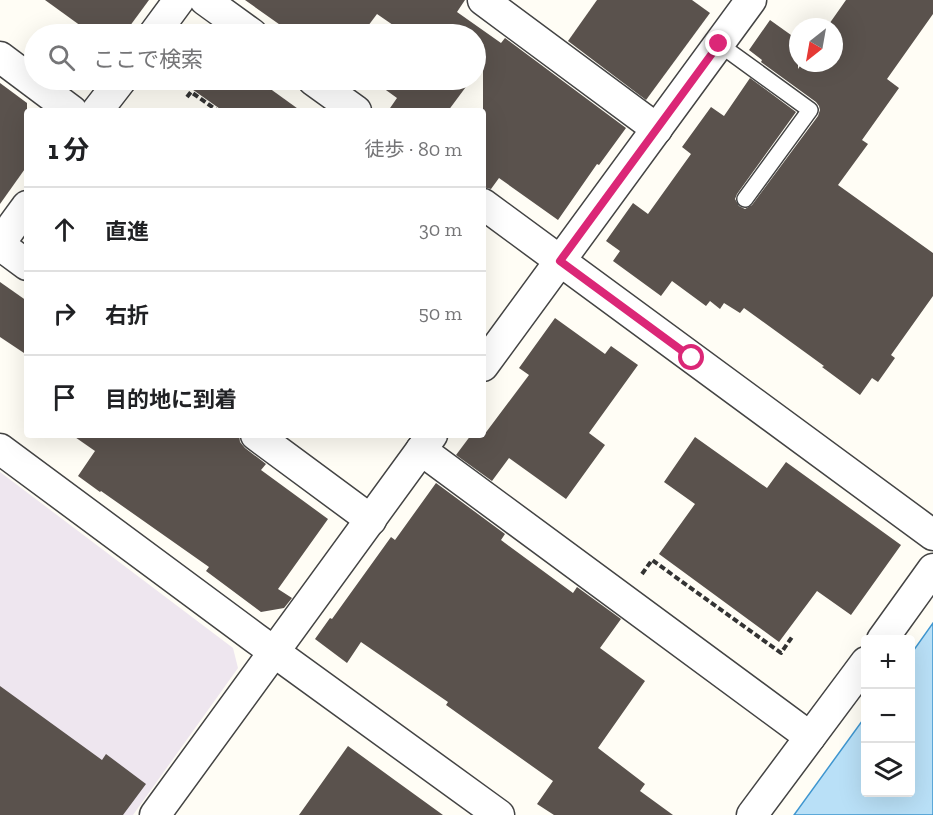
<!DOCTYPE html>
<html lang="ja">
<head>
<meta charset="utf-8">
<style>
	:root { --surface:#fff; --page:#f2f2f2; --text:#202124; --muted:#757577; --line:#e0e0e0 }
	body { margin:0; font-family:"Zilla Slab","Noto Sans JP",serif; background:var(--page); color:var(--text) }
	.controls { position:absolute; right:18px; bottom:18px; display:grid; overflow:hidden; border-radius:6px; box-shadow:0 6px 24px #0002 }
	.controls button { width:54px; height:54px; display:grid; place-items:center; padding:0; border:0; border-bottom:2px solid var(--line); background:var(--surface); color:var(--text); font:30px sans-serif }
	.compass { position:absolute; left:789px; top:18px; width:54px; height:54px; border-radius:50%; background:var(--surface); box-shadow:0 6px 24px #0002; rotate:211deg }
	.stop { position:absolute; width:18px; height:18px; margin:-14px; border:4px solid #db2777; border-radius:50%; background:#fff }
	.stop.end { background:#db2777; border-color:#fff; box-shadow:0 2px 6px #0008 }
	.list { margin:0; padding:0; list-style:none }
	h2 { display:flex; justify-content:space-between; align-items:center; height:78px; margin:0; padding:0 24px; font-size:26px }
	h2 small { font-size:20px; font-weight:400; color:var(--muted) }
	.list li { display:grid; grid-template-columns:39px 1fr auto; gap:18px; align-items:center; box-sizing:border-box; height:84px; padding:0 24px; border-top:2px solid var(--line) }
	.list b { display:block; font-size:22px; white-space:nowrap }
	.list em { font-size:20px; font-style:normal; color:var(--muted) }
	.icon { flex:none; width:33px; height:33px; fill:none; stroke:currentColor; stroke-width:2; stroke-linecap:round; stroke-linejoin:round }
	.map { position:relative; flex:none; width:933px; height:815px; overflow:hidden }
	.search { position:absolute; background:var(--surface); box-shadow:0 6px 24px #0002; left:24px; top:24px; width:462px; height:66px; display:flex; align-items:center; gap:15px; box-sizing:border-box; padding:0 21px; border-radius:33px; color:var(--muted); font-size:22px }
	.panel { position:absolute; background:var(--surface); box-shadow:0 6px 24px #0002; left:24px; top:108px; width:462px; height:330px; border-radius:6px }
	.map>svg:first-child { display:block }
	.industrial { fill:#eee6ef }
	.water { fill:#b9e0f7; stroke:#3f96cf; stroke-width:1.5 }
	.building { fill:#5a524d }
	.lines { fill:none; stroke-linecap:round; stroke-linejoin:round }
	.service-casing { stroke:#444; stroke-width:18 }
	.minor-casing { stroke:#444; stroke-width:33 }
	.path { stroke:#333; stroke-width:4; stroke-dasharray:6 3; stroke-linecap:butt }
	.service { stroke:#fff; stroke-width:15 }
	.minor { stroke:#fff; stroke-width:30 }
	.route { stroke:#db2777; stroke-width:8 }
</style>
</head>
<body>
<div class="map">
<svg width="933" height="815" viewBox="0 0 933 815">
	<rect width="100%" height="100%" fill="#fffdf5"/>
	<path class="industrial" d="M0,472L233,648L238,668L133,815H0Z"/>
	<path class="water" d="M933,623V815H794L865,717L866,792H910L911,654Z"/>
	<g class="building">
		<path d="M45,0H149L124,34H92Z"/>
		<path d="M245,0H465L457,12L501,43L505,38L626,128L599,165L597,164L558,220L499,178L491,189L483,187V63L476,73V34H406L377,14L362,34H293Z"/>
		<path d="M597,0H692L710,13L646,100L568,41Z"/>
		<path d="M846,0H933V14L887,79L899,88L862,140L868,144L838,185L933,253V296L891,355L895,358L878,382L872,378L860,395L822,367L824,366L744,308L740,313L724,303L720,309L710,301L706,306L672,281L661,296L613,261L620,251L606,241L633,203L648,214L691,154L682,147L711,107L724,116L750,78L796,112L737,194L735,199L739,206L745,209L752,205L818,116L820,110L819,106L816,102L761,62L762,60L749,50L770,20L798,40V69L802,63H834V27H827Z"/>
		<path d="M179,80H258L301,111H223Z"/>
		<path d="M372,80H471L448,111H388L397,98Z"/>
		<path d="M0,83L27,103V166L0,204Z"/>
		<path d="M0,282L27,301V355L0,337Z"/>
		<path d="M555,318L605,354L611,346L638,365L589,433L605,445L566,499L509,458L492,481L456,455L471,435H484L529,375L519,368Z"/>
		<path d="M72,435H239L240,442L245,448L266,464L261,470L328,519L278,589L292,598L284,608L261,612L206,571L209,567L101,491L100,492L78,476L95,451Z"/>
		<path d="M695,437L767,488L786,462L901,545L851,615L817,591L779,642L659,554L695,504L664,482Z"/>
		<path d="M436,483L505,534L501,540L573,593L577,587L621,619L600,648L645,681L598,748L645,784L640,791L673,815H554L537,804L553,781L446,705L448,702L361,642L347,663L315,639L330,618L332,619L391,537L395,540Z"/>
		<path d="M0,686L102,760L106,754L146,784L123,815H0Z"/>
		<path d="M348,746L396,781L443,815H299Z"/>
	</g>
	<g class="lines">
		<defs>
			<path id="service" d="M719,44L810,110L745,199"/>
			<g id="minor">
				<path d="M205,0L252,34"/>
				<path d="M483,0L657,129"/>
				<path d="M154,34L179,0"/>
				<path d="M0,57L72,111"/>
				<path d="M313,80L356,111"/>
				<path d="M97,111L121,80"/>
				<path d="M483,204L933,535"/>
				<path d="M0,243L27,206"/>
				<path d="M0,245L27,265"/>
				<path d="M483,366L751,0"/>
				<path d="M256,435L371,520"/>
				<path d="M0,449L255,638L499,815"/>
				<path d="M421,450L810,737"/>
				<path d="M882,640L933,569"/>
				<path d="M155,815L432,435"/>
				<path d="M752,815L866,662"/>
			</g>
		</defs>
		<use href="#service" class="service-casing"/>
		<use href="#minor" class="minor-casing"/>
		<g class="path">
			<path d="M187,97L191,92L218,111"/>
			<path d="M642,574L652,560L781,653L792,637"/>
		</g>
		<use href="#service" class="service"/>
		<use href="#minor" class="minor"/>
	</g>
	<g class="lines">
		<path class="route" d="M692,358L560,261L719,44"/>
	</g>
</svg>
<div class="controls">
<button>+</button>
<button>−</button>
<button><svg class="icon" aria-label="layers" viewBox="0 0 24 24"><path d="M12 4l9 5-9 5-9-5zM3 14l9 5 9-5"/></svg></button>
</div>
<svg class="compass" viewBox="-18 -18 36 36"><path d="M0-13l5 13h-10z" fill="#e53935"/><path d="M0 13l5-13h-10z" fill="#757577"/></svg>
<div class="stop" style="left:692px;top:358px"></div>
<div class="stop end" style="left:719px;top:44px"></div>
<div class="search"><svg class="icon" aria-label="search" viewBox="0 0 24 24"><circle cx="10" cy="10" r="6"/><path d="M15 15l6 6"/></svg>ここで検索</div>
<section class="panel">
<h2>1 分<small>徒歩 · 80 m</small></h2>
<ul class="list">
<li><svg class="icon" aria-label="ahead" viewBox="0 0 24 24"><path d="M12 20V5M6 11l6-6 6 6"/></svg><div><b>直進</b></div><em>30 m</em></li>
<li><svg class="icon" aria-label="right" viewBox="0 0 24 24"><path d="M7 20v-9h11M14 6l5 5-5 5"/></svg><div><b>右折</b></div><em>50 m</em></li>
<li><svg class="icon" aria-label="arrive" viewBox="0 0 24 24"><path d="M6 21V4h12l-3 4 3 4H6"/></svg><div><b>目的地に到着</b></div></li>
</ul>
</section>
</div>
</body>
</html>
